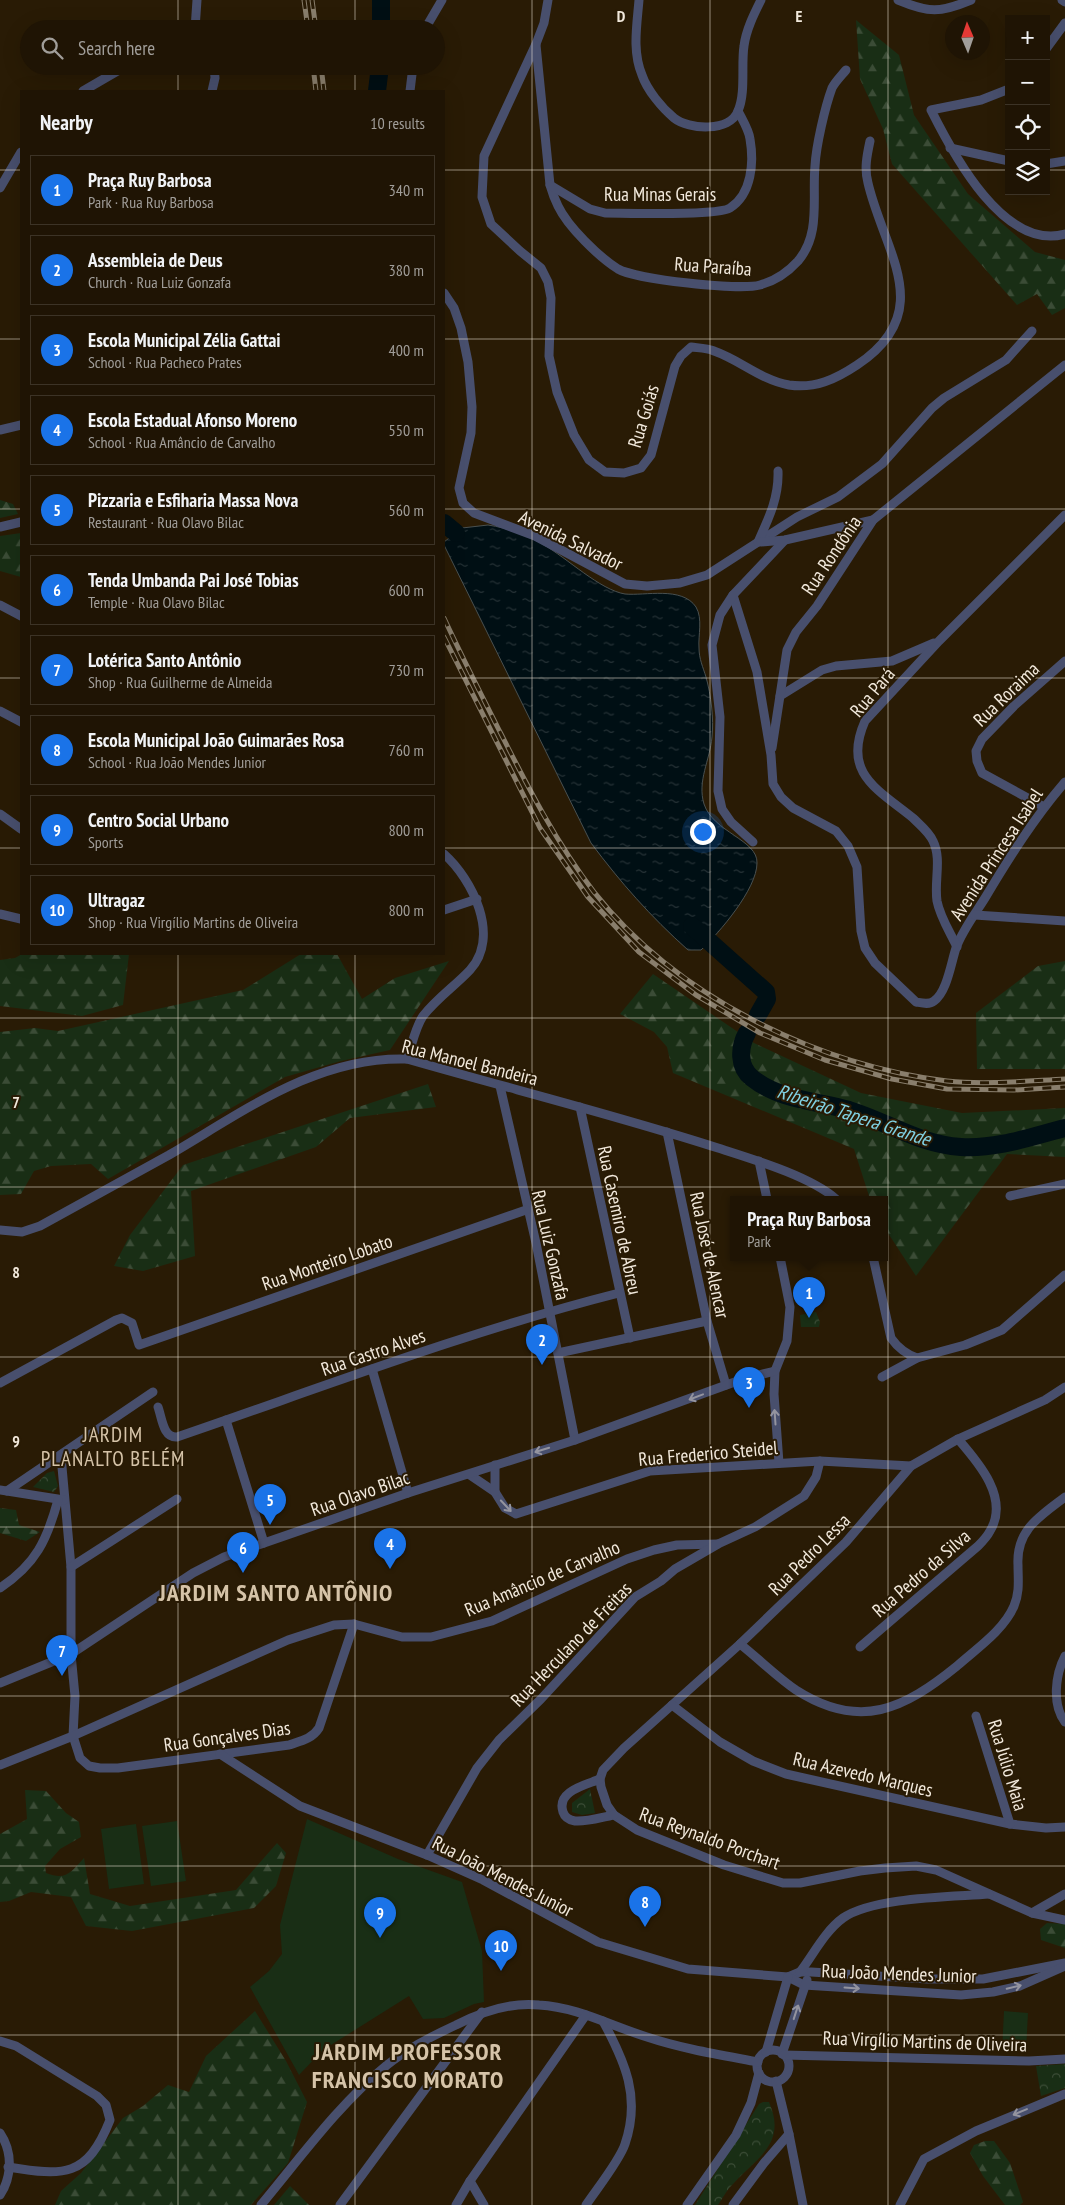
<!DOCTYPE html>
<html lang="en">
<head>
<meta charset="utf-8">
<style>
	:root { --surface:#1f1404; --page:#271d0e; --text:#f1f3f6; --muted:#a19e9a; --line:#3c3326; --accent:#1a73e8 }
	body { margin:0; font-family:"PT Sans Narrow",sans-serif; background:var(--page); color:var(--text) }
	.controls { position:absolute; right:15px; top:15px; display:grid; overflow:hidden; border-radius:0px; box-shadow:0 5px 20px #0002 }
	.controls button { width:45px; height:45px; display:grid; place-items:center; padding:0; border:0; border-bottom:1px solid var(--line); background:var(--surface); color:var(--text); font:25px sans-serif }
	.compass { position:absolute; left:945px; top:15px; width:45px; height:45px; border-radius:50%; background:var(--surface); box-shadow:0 5px 20px #0002; rotate:358deg }
	.you { position:absolute; left:702px; top:831px; width:18px; height:18px; margin:-12px; border:4px solid #fff; border-radius:50%; background:#1a73e8; box-shadow:0 0 0 8px #1a73e833 }
	.badge { display:grid; place-items:center; width:32px; height:32px; border-radius:50%; background:var(--accent); color:#fff; font-size:16px; font-weight:700 }
	.pin { position:absolute; translate:-50% -41px; filter:drop-shadow(0 1px 2px #0008) }
	.pin::after { content:''; position:absolute; top:26px; width:18px; height:15px; background:inherit; clip-path:polygon(0 0,100% 0,50% 100%) }
	.popup { position:absolute; left:730px; top:1196px; width:158px; height:65px; box-sizing:border-box; display:grid; place-content:center; border-radius:0px; background:var(--surface); filter:drop-shadow(0 1px 4px #0005); font-size:16px; white-space:nowrap; color:var(--muted) }
	.popup b { font-size:19px; color:var(--text) }
	.popup::after { content:''; position:absolute; left:50%; top:100%; margin-left:-10px; border:10px solid transparent; border-top-color:var(--surface) }
	.list { margin:0; padding:0; list-style:none }
	h2 { display:flex; justify-content:space-between; align-items:center; height:65px; margin:0; padding:0 20px; font-size:21px }
	h2 small { font-size:16px; font-weight:400; color:var(--muted) }
	.list li { display:grid; grid-template-columns:32px 1fr auto; gap:15px; align-items:center; box-sizing:border-box; height:70px; margin:0 10px 10px; padding:0 10px; border:1px solid var(--line); border-radius:0px }
	.list b { display:block; font-size:19px; white-space:nowrap }
	.list p { margin:0; font-size:16px; white-space:nowrap; color:var(--muted) }
	.list em { font-size:16px; font-style:normal; color:var(--muted) }
	.icon { flex:none; width:28px; height:28px; fill:none; stroke:currentColor; stroke-width:2; stroke-linecap:round; stroke-linejoin:round }
	.map { position:relative; flex:none; width:1065px; height:2205px; overflow:hidden }
	.search { position:absolute; background:var(--surface); box-shadow:0 5px 20px #0002; left:20px; top:20px; width:425px; height:55px; display:flex; align-items:center; gap:12px; box-sizing:border-box; padding:0 18px; border-radius:28px; color:var(--muted); font-size:19px }
	.panel { position:absolute; background:var(--surface); box-shadow:0 5px 20px #0002; left:20px; top:90px; width:425px; height:865px; border-radius:0px }
	.map>svg:first-child { display:block }
	.green { fill:#192e15 }
	.forest { fill:url(#forest-firs) }
	.park { fill:url(#park-crowns) }
	.water { fill:url(#water-ripples); stroke:#495050 }
	.lines { fill:none; stroke-linecap:round; stroke-linejoin:round }
	.river { stroke:#000f14; stroke-width:18 }
	.minor { stroke:#484f6d; stroke-width:9 }
	.rail-casing { stroke:#897e6c; stroke-width:5 }
	.rail { stroke:#291b05; stroke-width:3; stroke-dasharray:9; stroke-linecap:butt }
	.oneway { stroke:#94949f }
	.grid { fill:none; stroke:#f2e9dc; stroke-width:1; stroke-opacity:0.55 }
	.labels { text-anchor:middle; dominant-baseline:central; stroke-width:4; stroke-linejoin:round; paint-order:stroke }
	.street-label { font-size:19px; fill:#f2e9dc; stroke:#291b05 }
	.water-label { font-size:20px; font-style:italic; fill:#80d1e3; stroke:#291b05 }
	.quarter-label { font-size:21px; letter-spacing:1px; fill:#d5c3a8; stroke:#291b05 }
	.district-label { font-size:24px; font-weight:bold; letter-spacing:1px; fill:#d5c3a8; stroke:#291b05 }
	.grid-label { font-size:16px; text-anchor:middle; font-weight:bold; fill:#f2e9dc; stroke:#291b05; stroke-width:4; stroke-linejoin:round; paint-order:stroke }
</style>
</head>
<body>
<div class="map">
<svg width="1065" height="2205" viewBox="0 0 1065 2205">
	<defs>
		<pattern id="forest-firs" width="22" height="20" patternUnits="userSpaceOnUse" patternTransform="scale(1.25)"><rect width="22" height="20" fill="#192e15"/><path d="M5 1l3.5 6h-7zM16 11l3.5 6h-7z" fill="#3b4c36"/></pattern>
		<pattern id="park-crowns" width="20" height="18" patternUnits="userSpaceOnUse" patternTransform="scale(1.25)"><rect width="20" height="18" fill="#192e15"/><path d="M2 6a3 3 0 1 1 6 0M12 15a3 3 0 1 1 6 0" fill="none" stroke="#3b4c36"/></pattern>
		<pattern id="water-ripples" width="26" height="14" patternUnits="userSpaceOnUse" patternTransform="scale(1.25)"><rect width="26" height="14" fill="#000f14"/><path d="M2 4q2-2 4 0t4 0M15 11q2-2 4 0t4 0" fill="none" stroke="#263236"/></pattern>
	</defs>
	<rect width="100%" height="100%" fill="#291b05"/>
	<g class="green">
		<path d="M307,1819L398,1859L462,1882L482,1951L484,2002L474,2004L444,2018L423,2019L409,1996L323,2050L299,2075L250,1987L269,1971L282,1954L280,1925Z"/>
		<path d="M177,1821L186,1881L151,1886L142,1826Z"/>
		<path d="M136,1824L144,1884L109,1889L101,1829Z"/>
		<path d="M1004,2011L1028,2013L1026,2051L1002,2050Z"/>
	</g>
	<g class="forest">
		<path d="M856,20L899,55L914,115L968,194L1035,252L1065,260V308L1052,315L1037,294L1017,305L892,164L883,129L860,79Z"/>
		<path d="M0,500L13,504L18,514L0,518Z"/>
		<path d="M21,533V577L0,571V536Z"/>
		<path d="M22,954H129L123,1005L82,1016L0,1006V960L15,958Z"/>
		<path d="M301,954H337L362,999L395,978L449,961L390,1050L341,1061L285,1077L108,1179L91,1164L51,1166L34,1171L21,1194L0,1195V1032L35,1028L58,1031L243,990Z"/>
		<path d="M1065,961V1069H977L976,1013L1038,966Z"/>
		<path d="M653,974L754,1043L861,1093L962,1113L1065,1108V1157L1007,1154L916,1276L884,1227V1199H870L854,1149L673,1073L667,1047L654,1032L620,1014Z"/>
		<path d="M428,1084L436,1107L350,1118L316,1147L191,1191L195,1256L143,1271L114,1266L130,1235L183,1165Z"/>
		<path d="M0,1508L16,1510L19,1525L40,1532L26,1541L0,1533Z"/>
		<path d="M25,1790L46,1791L66,1813L79,1822L81,1837L60,1849L45,1866L46,1873C66,1881 71,1872 84,1858L90,1894L130,1906L236,1890L277,1843L286,1853L276,1886L254,1908L132,1931L86,1926L71,1897L31,1892L9,1901L0,1902V1834L27,1819Z"/>
		<path d="M1047,1923L1065,1924V1948L1041,1940L1040,1929Z"/>
		<path d="M255,2011L286,2061L307,2102L288,2163L251,2205H55L61,2191L81,2173L123,2118L143,2106L168,2085L189,2092L206,2056Z"/>
		<path d="M985,2141H994L1010,2163L1023,2202L1020,2205H1005L983,2176L970,2153L974,2145Z"/>
		<path d="M290,2186L309,2205H274Z"/>
	</g>
	<g class="park">
		<path d="M816,1312L820,1322L819,1327H801L800,1315Z"/>
		<path d="M54,1471L58,1486L54,1492L33,1487L47,1473Z"/>
		<path d="M590,1789L595,1813L582,1815L572,1812V1803Z"/>
		<path d="M1065,2064V2088L1041,2096L1036,2066Z"/>
		<path d="M763,2102H769C787,2143 758,2157 734,2183C727,2189 723,2198 718,2205H695L759,2104Z"/>
	</g>
	<path class="water" d="M488,525C508,528 527,535 544,545C567,558 600,590 625,594C645,596 682,586 696,607C703,619 698,635 699,648C699,659 703,667 706,677C711,695 714,719 712,737C710,760 697,781 704,804C713,832 758,840 757,863C757,889 719,933 701,950H688C650,916 621,883 591,843L444,545V542L462,528Z"/>
	<g class="lines">
		<g class="river">
			<path d="M381,0V29"/>
			<path d="M377,91L380,66"/>
			<path d="M444,523L456,533"/>
			<path d="M692,926L766,992L767,999L758,1015"/>
			<path d="M747,1033C739,1047 738,1067 752,1078C779,1100 817,1101 849,1110C888,1122 918,1144 961,1147C997,1149 1030,1137 1065,1128"/>
		</g>
		<g class="minor">
			<path d="M548,0L544,23L536,44L484,156L482,197L491,224L520,251L541,268L548,282L551,298L549,356L557,392L574,435L589,460L605,472L624,473L641,468L651,455L675,366L681,356L691,347C699,348 707,348 714,351C740,360 761,380 789,385C815,389 836,379 857,365C938,311 884,252 868,183C864,169 867,155 870,141"/>
			<path d="M639,0C637,25 632,51 642,75C647,90 662,108 674,118C689,130 730,132 738,111C746,93 741,65 744,46C746,30 754,14 761,0"/>
			<path d="M898,0C929,13 940,13 971,0"/>
			<path d="M1062,0L1065,2"/>
			<path d="M195,29L197,0"/>
			<path d="M425,29L442,0"/>
			<path d="M536,45L550,185C552,192 555,200 558,206C568,227 599,257 618,269C635,279 740,291 760,285C775,281 788,272 798,261C821,234 812,199 815,166C816,146 825,107 832,88C835,82 841,76 846,70"/>
			<path d="M1046,49L1065,23"/>
			<path d="M1009,89L981,100L931,110C953,154 1004,251 1065,234"/>
			<path d="M83,91L126,66"/>
			<path d="M212,91L215,78L214,66"/>
			<path d="M410,91L413,66"/>
			<path d="M950,148L1009,161"/>
			<path d="M1046,164L1065,161"/>
			<path d="M550,185L590,209L605,213C626,213 717,216 730,208C752,194 754,162 750,139C749,130 742,119 738,111"/>
			<path d="M0,188L21,152"/>
			<path d="M444,293L454,308L461,328L468,362L472,407L471,433L459,488L463,503L474,513L535,536L625,584L647,586L680,583L707,575L797,517L838,497L882,464L932,408L944,398L1006,360L1032,331"/>
			<path d="M0,430L21,425"/>
			<path d="M0,527L21,522"/>
			<path d="M758,542C769,518 779,497 778,471"/>
			<path d="M761,542L785,540L873,520"/>
			<path d="M733,595L757,672L771,755L773,784L781,797L793,808L836,831L848,846L857,867L861,931L865,948L875,963L916,1002C922,1003 929,1005 934,1001C947,992 951,963 956,948C962,931 975,914 985,898C1009,858 1034,818 1065,782"/>
			<path d="M0,605L21,616"/>
			<path d="M780,696L822,670L836,666L892,661L934,643"/>
			<path d="M0,711L21,722"/>
			<path d="M772,748L787,650L796,632L817,606L873,520L1065,365"/>
			<path d="M1044,807L982,773L977,761L976,751L982,739L1014,706L1065,661"/>
			<path d="M0,814L21,829"/>
			<path d="M753,842L731,822L722,809L718,791L720,717L712,645L720,615L733,595L785,540"/>
			<path d="M444,910L477,899"/>
			<path d="M0,914L21,919"/>
			<path d="M975,915L1065,921"/>
			<path d="M957,947C950,932 940,917 937,901C934,881 942,859 933,841C929,832 920,825 913,818C877,789 842,773 865,721L939,641L1065,515"/>
			<path d="M407,1059C412,1045 415,1028 423,1016C437,998 455,986 470,970C501,936 472,879 444,854"/>
			<path d="M500,1086L536,1243L575,1440"/>
			<path d="M580,1107L630,1338"/>
			<path d="M667,1132L707,1321L726,1385"/>
			<path d="M759,1161L767,1199"/>
			<path d="M1010,1196L1065,1184"/>
			<path d="M0,1230L22,1232L40,1226C83,1202 126,1179 169,1155C243,1112 317,1056 407,1059C511,1089 616,1115 718,1148C752,1159 810,1176 836,1199"/>
			<path d="M873,1257L891,1338C898,1348 906,1354 917,1358"/>
			<path d="M558,1353L707,1321"/>
			<path d="M372,1369L408,1493"/>
			<path d="M882,1377L917,1358L965,1345L1002,1330L1065,1275"/>
			<path d="M0,1383L116,1320L122,1318L132,1323L139,1345L526,1210"/>
			<path d="M1065,1387L1045,1400L958,1439L911,1466L846,1542L740,1644L624,1748L603,1770L600,1779L601,1787L607,1805L614,1815L637,1830L724,1865L783,1883H800L860,1871L885,1868L916,1866L936,1870L1032,1913L1065,1920"/>
			<path d="M158,1407C162,1418 163,1438 177,1437C323,1387 469,1331 619,1293"/>
			<path d="M226,1420L264,1543"/>
			<path d="M61,1456L71,1567V1654L75,1696L73,1736L80,1758L89,1766L100,1768H118L289,1745C301,1741 312,1739 319,1728L354,1624"/>
			<path d="M779,1463L774,1394L775,1371L787,1341L790,1307L780,1257"/>
			<path d="M470,1475L495,1492L505,1508L516,1514L650,1471L820,1461L911,1466"/>
			<path d="M0,1490L64,1500"/>
			<path d="M7,1491L153,1392"/>
			<path d="M495,1492V1465"/>
			<path d="M71,1567L177,1499"/>
			<path d="M0,1588C36,1564 47,1540 58,1500"/>
			<path d="M740,1644C759,1659 777,1677 796,1690C860,1731 904,1709 957,1666C976,1649 1004,1630 1014,1606C1020,1592 1018,1579 1018,1565C1016,1530 1040,1516 1065,1497"/>
			<path d="M860,1647L978,1546C982,1542 987,1537 990,1531C1010,1498 978,1462 958,1439"/>
			<path d="M1065,1656C1055,1675 1052,1705 1065,1722"/>
			<path d="M0,1683L71,1654L193,1573L224,1557L408,1493L575,1440L743,1379L775,1371"/>
			<path d="M672,1705L720,1742L753,1761L786,1774L1010,1824L1046,1828L1065,1827"/>
			<path d="M976,1716L1010,1824"/>
			<path d="M220,1754L300,1806L427,1855L483,1880L598,1942L688,1969L788,1977L800,1972H811L928,1979H983L1065,1963"/>
			<path d="M0,1765L73,1736L288,1640L334,1625L354,1624L402,1637H431L492,1621L627,1559L654,1550L677,1545L718,1544"/>
			<path d="M600,1779C586,1785 556,1791 563,1812C565,1818 569,1820 575,1821C588,1822 602,1817 614,1815"/>
			<path d="M427,1855L477,1768L499,1740L541,1699L635,1597L661,1581L675,1569L718,1544L755,1527L804,1496L816,1477L820,1461"/>
			<path d="M1032,1913L1065,1894"/>
			<path d="M800,1972C813,1955 825,1931 843,1918C873,1897 951,1897 989,1894"/>
			<path d="M788,1977L804,1985L961,1995L993,1992L1020,1986L1063,1967"/>
			<path d="M0,2041L16,2046L97,2096L106,2105L110,2120C87,2178 64,2176 8,2167"/>
			<circle cx="773" cy="2066" r="16"/>
			<path d="M766,2052L788,1977"/>
			<path d="M782,2054L807,1980"/>
			<path d="M784,2055L1029,2061L1065,2059"/>
			<path d="M776,2081L789,2134L803,2205"/>
			<path d="M0,2133C13,2152 12,2177 0,2195"/>
			<path d="M470,2181L484,2205"/>
			<path d="M261,2205C301,2157 339,2104 387,2065C408,2048 432,2036 456,2025C481,2012 510,2002 539,2005C577,2007 611,2026 647,2037C683,2049 721,2055 758,2062"/>
			<path d="M340,2205L482,2012"/>
			<path d="M456,2205L470,2181L586,2015"/>
			<path d="M586,2205C596,2190 620,2160 625,2144C641,2097 625,2062 603,2021"/>
			<path d="M687,2205L736,2135L751,2103L759,2073"/>
			<path d="M733,2205L764,2163L789,2134"/>
			<path d="M900,2205L924,2159L976,2131L1065,2094"/>
		</g>
		<defs>
			<g id="rail">
				<path d="M304,0L308,29"/>
				<path d="M312,0L316,29"/>
				<path d="M313,66L316,91"/>
				<path d="M321,66L324,91"/>
				<path d="M444,618C461,655 480,692 498,728C527,785 555,841 594,892C676,996 816,1065 947,1081C985,1085 1026,1081 1065,1079"/>
				<path d="M444,637L540,828L588,897L639,952L696,995L760,1033L825,1060L892,1079L947,1089L1014,1090L1065,1087"/>
			</g>
		</defs>
		<use href="#rail" class="rail-casing"/>
		<use href="#rail" class="rail"/>
	</g>
	<defs><path id="oneway-shaft" d="M-6 0H5M1.5-3L5.5 0L1.5 3" fill="none" stroke-width="1.6" stroke-linecap="round" stroke-linejoin="round" transform="scale(1.25)"/></defs>
	<g class="oneway">
		<use href="#oneway-shaft" transform="translate(696 1397) rotate(159)"/>
		<use href="#oneway-shaft" transform="translate(775 1417) rotate(-94)"/>
		<use href="#oneway-shaft" transform="translate(542 1450) rotate(163)"/>
		<use href="#oneway-shaft" transform="translate(506 1506) rotate(47)"/>
		<use href="#oneway-shaft" transform="translate(1014 1987) rotate(-14)"/>
		<use href="#oneway-shaft" transform="translate(852 1988) rotate(4)"/>
		<use href="#oneway-shaft" transform="translate(796 2012) rotate(-72)"/>
		<use href="#oneway-shaft" transform="translate(1020 2112) rotate(157)"/>
	</g>
	<path class="grid" d="M178,0V29M355,0V29M532,0V2205M710,0V2205M888,0V2205M178,66V91M355,66V91M0,170H21M444,170H1009M1046,170H1065M0,339H21M444,339H1065M0,509H21M444,509H1065M0,678H21M444,678H1065M0,848H21M444,848H1065M178,954V2205M355,954V2205M0,1018H1065M0,1187H1065M0,1357H1065M0,1527H1065M0,1696H1065M0,1866H1065M0,2035H1065"/>
	<g class="labels">
		<g class="street-label">
			<text x="660" y="194">Rua Minas Gerais</text>
			<text transform="translate(713 266) rotate(4)">Rua Paraíba</text>
			<text transform="translate(643 416) rotate(-73)">Rua Goiás</text>
			<text transform="translate(571 540) rotate(26)">Avenida Salvador</text>
			<text transform="translate(831 555) rotate(-56)">Rua Rondônia</text>
			<text transform="translate(872 692) rotate(-50)">Rua Pará</text>
			<text transform="translate(1006 694) rotate(-44)">Rua Roraima</text>
			<text transform="translate(996 854) rotate(-57)">Avenida Princesa Isabel</text>
			<text transform="translate(470 1062) rotate(14)">Rua Manoel Bandeira</text>
			<text transform="translate(620 1220) rotate(78)">Rua Casemiro de Abreu</text>
			<text transform="translate(551 1245) rotate(77)">Rua Luiz Gonzafa</text>
			<text transform="translate(710 1255) rotate(78)">Rua José de Alencar</text>
			<text transform="translate(327 1262) rotate(-19)">Rua Monteiro Lobato</text>
			<text transform="translate(373 1352) rotate(-19)">Rua Castro Alves</text>
			<text transform="translate(708 1453) rotate(-5)">Rua Frederico Steidel</text>
			<text transform="translate(360 1493) rotate(-19)">Rua Olavo Bilac</text>
			<text transform="translate(809 1554) rotate(-45)">Rua Pedro Lessa</text>
			<text transform="translate(921 1573) rotate(-41)">Rua Pedro da Silva</text>
			<text transform="translate(542 1578) rotate(-23)">Rua Amâncio de Carvalho</text>
			<text transform="translate(571 1644) rotate(-46)">Rua Herculano de Freitas</text>
			<text transform="translate(227 1736) rotate(-8)">Rua Gonçalves Dias</text>
			<text transform="translate(1008 1765) rotate(73)">Rua Júlio Maia</text>
			<text transform="translate(863 1774) rotate(13)">Rua Azevedo Marques</text>
			<text transform="translate(710 1838) rotate(20)">Rua Reynaldo Porchart</text>
			<text transform="translate(503 1876) rotate(27)">Rua João Mendes Junior</text>
			<text transform="translate(899 1973) rotate(2)">Rua João Mendes Junior</text>
			<text transform="translate(925 2041) rotate(2)">Rua Virgílio Martins de Oliveira</text>
		</g>
		<g class="water-label">
			<text transform="translate(854 1115) rotate(18)">Ribeirão Tapera Grande</text>
		</g>
		<g class="quarter-label">
			<text x="113" y="1434">JARDIM<tspan x="113" dy="24">PLANALTO BELÉM</tspan></text>
		</g>
		<g class="district-label">
			<text x="276" y="1592">JARDIM SANTO ANTÔNIO</text>
			<text x="408" y="2051">JARDIM PROFESSOR<tspan x="408" dy="28">FRANCISCO MORATO</tspan></text>
		</g>
	</g>
	<g class="grid-label">
		<text x="621" y="22">D</text>
		<text x="799" y="22">E</text>
		<text x="16" y="1108">7</text>
		<text x="16" y="1278">8</text>
		<text x="16" y="1447">9</text>
	</g>
</svg>
<div class="controls">
<button>+</button>
<button>−</button>
<button><svg class="icon" aria-label="locate" viewBox="0 0 24 24"><circle cx="12" cy="12" r="6"/><path d="M12 2v4M12 18v4M2 12h4M18 12h4"/></svg></button>
<button><svg class="icon" aria-label="layers" viewBox="0 0 24 24"><path d="M12 4l9 5-9 5-9-5zM3 14l9 5 9-5"/></svg></button>
</div>
<svg class="compass" viewBox="-18 -18 36 36"><path d="M0-13l5 13h-10z" fill="#e53935"/><path d="M0 13l5-13h-10z" fill="#a19e9a"/></svg>
<div class="you"></div>
<div class="pin badge" style="left:809px;top:1318px">1</div>
<div class="popup"><b>Praça Ruy Barbosa</b>Park</div>
<div class="pin badge" style="left:542px;top:1365px">2</div>
<div class="pin badge" style="left:749px;top:1408px">3</div>
<div class="pin badge" style="left:390px;top:1569px">4</div>
<div class="pin badge" style="left:270px;top:1525px">5</div>
<div class="pin badge" style="left:243px;top:1573px">6</div>
<div class="pin badge" style="left:62px;top:1676px">7</div>
<div class="pin badge" style="left:645px;top:1927px">8</div>
<div class="pin badge" style="left:380px;top:1938px">9</div>
<div class="pin badge" style="left:501px;top:1971px">10</div>
<div class="search"><svg class="icon" aria-label="search" viewBox="0 0 24 24"><circle cx="10" cy="10" r="6"/><path d="M15 15l6 6"/></svg>Search here</div>
<section class="panel">
<h2>Nearby<small>10 results</small></h2>
<ul class="list">
<li><span class="badge">1</span><div><b>Praça Ruy Barbosa</b><p>Park · Rua Ruy Barbosa</p></div><em>340 m</em></li>
<li><span class="badge">2</span><div><b>Assembleia de Deus</b><p>Church · Rua Luiz Gonzafa</p></div><em>380 m</em></li>
<li><span class="badge">3</span><div><b>Escola Municipal Zélia Gattai</b><p>School · Rua Pacheco Prates</p></div><em>400 m</em></li>
<li><span class="badge">4</span><div><b>Escola Estadual Afonso Moreno</b><p>School · Rua Amâncio de Carvalho</p></div><em>550 m</em></li>
<li><span class="badge">5</span><div><b>Pizzaria e Esfiharia Massa Nova</b><p>Restaurant · Rua Olavo Bilac</p></div><em>560 m</em></li>
<li><span class="badge">6</span><div><b>Tenda Umbanda Pai José Tobias</b><p>Temple · Rua Olavo Bilac</p></div><em>600 m</em></li>
<li><span class="badge">7</span><div><b>Lotérica Santo Antônio</b><p>Shop · Rua Guilherme de Almeida</p></div><em>730 m</em></li>
<li><span class="badge">8</span><div><b>Escola Municipal João Guimarães Rosa</b><p>School · Rua João Mendes Junior</p></div><em>760 m</em></li>
<li><span class="badge">9</span><div><b>Centro Social Urbano</b><p>Sports</p></div><em>800 m</em></li>
<li><span class="badge">10</span><div><b>Ultragaz</b><p>Shop · Rua Virgílio Martins de Oliveira</p></div><em>800 m</em></li>
</ul>
</section>
</div>
</body>
</html>
